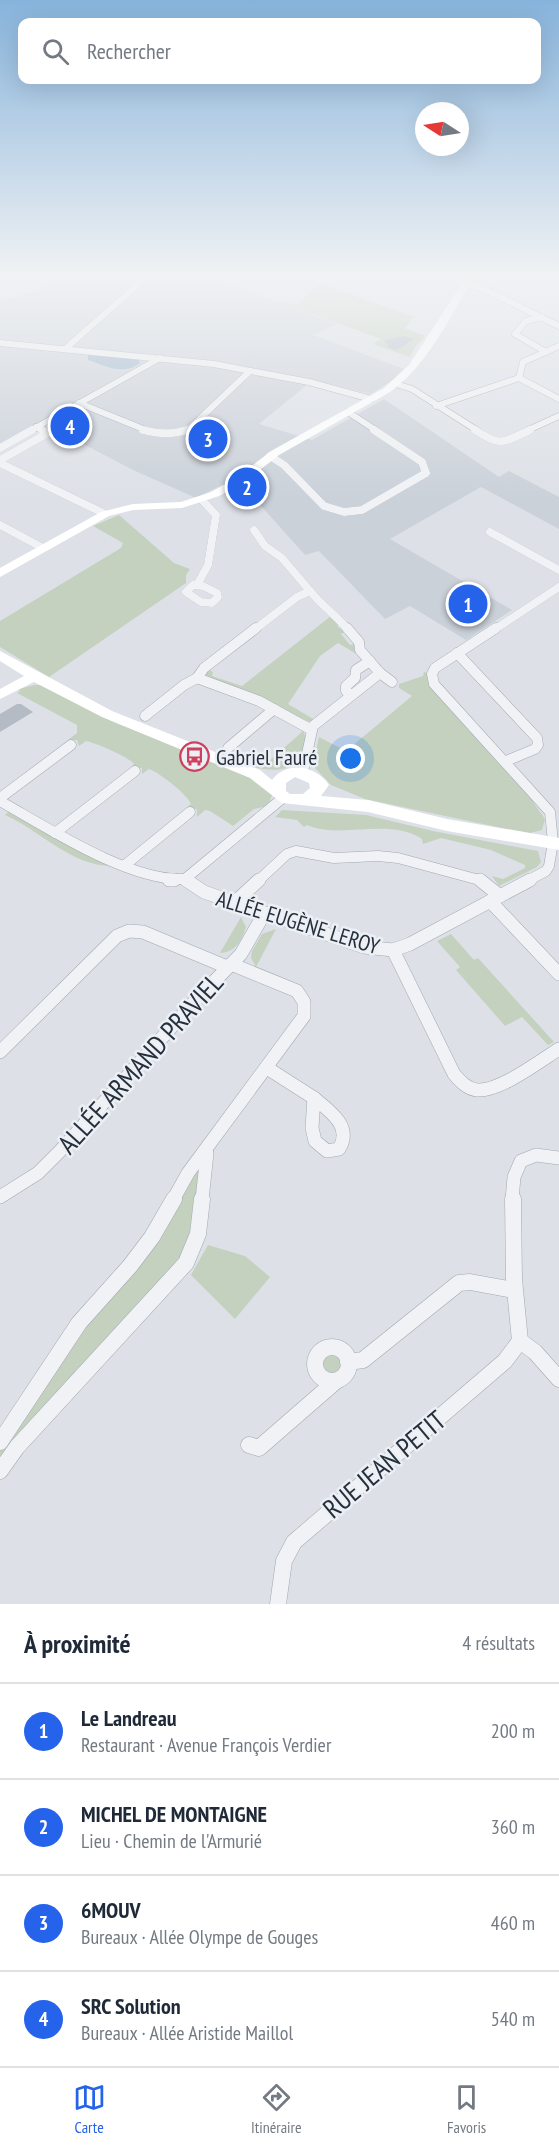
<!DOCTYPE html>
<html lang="fr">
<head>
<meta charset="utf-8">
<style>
	:root { --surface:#fff; --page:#f6f6f7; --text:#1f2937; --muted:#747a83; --line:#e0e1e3; --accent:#2563eb }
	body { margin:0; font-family:"PT Sans Narrow",sans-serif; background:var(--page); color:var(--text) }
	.compass { position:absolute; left:415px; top:102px; width:54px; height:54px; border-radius:50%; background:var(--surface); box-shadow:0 6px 24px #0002; rotate:282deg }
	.you { position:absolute; left:351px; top:759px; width:21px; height:21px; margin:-15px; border:4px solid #fff; border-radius:50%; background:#1a73e8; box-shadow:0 0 0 9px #1a73e833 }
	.badge { display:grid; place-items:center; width:39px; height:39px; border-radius:50%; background:var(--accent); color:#fff; font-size:20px; font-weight:700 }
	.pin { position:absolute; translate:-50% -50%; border:3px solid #fff; box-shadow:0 2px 6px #0006 }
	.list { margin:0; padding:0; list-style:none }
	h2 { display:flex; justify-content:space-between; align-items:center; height:78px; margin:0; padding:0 24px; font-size:26px }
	h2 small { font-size:20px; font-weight:400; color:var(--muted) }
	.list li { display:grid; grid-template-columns:39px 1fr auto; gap:18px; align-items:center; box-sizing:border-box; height:96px; padding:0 24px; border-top:2px solid var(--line) }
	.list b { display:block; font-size:22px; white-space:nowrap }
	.list p { margin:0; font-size:20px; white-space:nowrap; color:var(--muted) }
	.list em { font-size:20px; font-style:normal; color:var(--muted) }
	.icon { flex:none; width:33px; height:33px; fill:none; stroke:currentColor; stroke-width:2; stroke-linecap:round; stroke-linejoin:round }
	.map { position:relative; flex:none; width:559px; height:1604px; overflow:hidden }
	.search { position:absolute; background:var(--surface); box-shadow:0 6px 24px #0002; left:18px; right:18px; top:18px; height:66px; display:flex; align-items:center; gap:15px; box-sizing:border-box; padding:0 21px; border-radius:12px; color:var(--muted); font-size:22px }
	.sheet { height:462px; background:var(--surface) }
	nav { display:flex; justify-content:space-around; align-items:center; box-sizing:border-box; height:84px; border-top:2px solid var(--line); background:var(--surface); font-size:16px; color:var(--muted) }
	nav a { display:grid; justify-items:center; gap:3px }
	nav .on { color:var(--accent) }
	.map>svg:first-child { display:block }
	.built { fill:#cbd1d9 }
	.green { fill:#c4d1be }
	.water { fill:#97b1c8 }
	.building { fill:#b4bbc4 }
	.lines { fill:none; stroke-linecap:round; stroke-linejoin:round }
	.street-far4-casing { stroke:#a2a8b1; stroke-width:7 }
	.street-far3-casing { stroke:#a2a8b1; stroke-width:8 }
	.street-far2-casing { stroke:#a2a8b1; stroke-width:11 }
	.street-far1-casing { stroke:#a2a8b1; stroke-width:14 }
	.street-casing { stroke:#a2a8b1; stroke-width:17 }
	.street-far4 { stroke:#f0f2f5; stroke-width:6 }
	.street-far3 { stroke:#f0f2f5; stroke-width:8 }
	.street-far2 { stroke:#f0f2f5; stroke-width:10 }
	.street-far1 { stroke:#f0f2f5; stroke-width:13 }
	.street { stroke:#f0f2f5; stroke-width:16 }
	.secondary { fill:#fff; fill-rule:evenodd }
	.labels { text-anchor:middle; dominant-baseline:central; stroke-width:5; stroke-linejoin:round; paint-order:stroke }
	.poi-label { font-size:22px; fill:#26303d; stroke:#ecf0f5; text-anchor:start }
	.street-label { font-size:22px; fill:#26303d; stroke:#ecf0f5 }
	.near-street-label { font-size:27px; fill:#26303d; stroke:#ecf0f5 }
</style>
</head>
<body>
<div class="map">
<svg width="559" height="1604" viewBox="0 0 559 1604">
	<rect width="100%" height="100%" fill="#dde1e7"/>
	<path class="built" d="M65,274H196L234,288L236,287L337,324L313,335L404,369L393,380L371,394L313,380L259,424L312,440L384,399L499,477L509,471L559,497V529L481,487L390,539L512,610L466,640L410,606L385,619L319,551L305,555L236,478L196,498L133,470L41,422L0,445V302L42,289Z"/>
	<g class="green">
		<path d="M321,284L414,317L409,320L412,321L404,328L425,336L415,347L410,357L373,344L381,339L277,301L296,305Z"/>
		<path d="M119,515L174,563L190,569L186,575V583L49,677L0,647V621L121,548L123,543L93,526Z"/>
		<path d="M331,616L339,625L337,626L345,632L341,634L350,645L355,644L354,650L360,656L338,643L320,656L288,704L315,720L310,722L206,678L205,675L208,669L213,672L212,676L242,686Z"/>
		<path d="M424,672L427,673L429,683L535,801L533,802L545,819L542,830L530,833L502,828L365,799L331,785L315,768L313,765L319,737L346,751L412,696L399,688V684L423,676Z"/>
		<path d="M35,685H41L116,723L248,775L272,795L268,806L254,809L233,826L210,811L205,810L197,817V809L186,808L191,804C187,794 160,773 149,769L142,774V768L131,767L134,764C129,757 96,743 86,741L79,746L77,740H68L77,733V725L17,693L20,691L18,689Z"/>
		<path d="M303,731C307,738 305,742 303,750C295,781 254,768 232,761L235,756L268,762Z"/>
		<path d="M282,810L366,815L433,831L538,851L541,862L537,867L499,886L492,876L503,879L525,868V865L491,850L441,838L423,844L422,839C387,817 343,840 307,825L304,827L297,820L275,817Z"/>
		<path d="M9,811L61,842L113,866C72,867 40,830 5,815Z"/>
		<path d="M241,917L246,927C242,941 235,952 220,953Z"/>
		<path d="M276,929L256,967L251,958L252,951L262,934Z"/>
		<path d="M451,934L474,960L478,958L554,1042L548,1045L522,1017L505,1026L456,970L460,967L437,941Z"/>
		<path d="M201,1167L198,1208L184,1255L0,1463V1448Z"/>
		<path d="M208,1245L245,1256L270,1277L235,1319L191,1275Z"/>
		<circle cx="332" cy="1363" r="11"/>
	</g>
	<path class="water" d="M88,355L138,359L140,363C123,376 106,366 88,360Z"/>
	<g class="building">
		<path d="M404,336L414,339L397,350L389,348L385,340Z"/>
		<path d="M17,704H21L33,712L0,732V714Z"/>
	</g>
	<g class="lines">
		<defs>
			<g id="street-far4">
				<path d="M468,284L486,290L559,326"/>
				<path d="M542,317L526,321L515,334L546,352"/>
				<path d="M0,343L214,364L309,382L371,399"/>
				<path d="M65,349L150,274"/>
				<path d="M519,378L523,362L559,346"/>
				<path d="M396,384L412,389L478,431"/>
				<path d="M79,403L148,431"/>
				<path d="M436,406L519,378L559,399"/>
				<path d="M348,412L377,431"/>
				<path d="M36,427L45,431"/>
				<path d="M30,431L160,358"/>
				<path d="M183,431L189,429L250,371"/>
				<path d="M526,431L559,416"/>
			</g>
			<g id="street-far3">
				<path d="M143,430C158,434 172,435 187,430"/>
				<path d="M475,430C501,447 502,443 530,430"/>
				<path d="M0,448L32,430"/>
				<path d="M270,456L284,465L324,506L344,512L362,510L426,473L422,462L374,430"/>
				<path d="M0,460L48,433L42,430"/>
				<path d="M0,463L105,514"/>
				<path d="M0,525L43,548"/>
				<path d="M254,530L265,546L282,558L310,591"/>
				<path d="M490,532L559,570"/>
				<path d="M193,585L203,586L217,593L218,597L212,603L201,602L186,592Z"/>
				<path d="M197,585L208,565L216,515L202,500"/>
				<path d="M254,630L297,597L310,591C322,606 336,615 348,630"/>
				<path d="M494,630L559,587"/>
			</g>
			<g id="street-far2">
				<path d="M256,628L204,668L197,678L259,701L310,729"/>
				<path d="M496,628L435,668L432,674L434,684L550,812L553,842L549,866L546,871L527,881"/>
				<path d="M457,653L537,738L538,745L535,749L506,761"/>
				<path d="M380,673L392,682"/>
				<path d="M351,695L346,691V686L355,678L356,670L370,661"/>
				<path d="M145,716L184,685L197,678"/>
				<path d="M228,748L274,709"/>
				<path d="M303,772L313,726L380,673L360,650L359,642L347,628"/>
				<path d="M0,798L71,745"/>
				<path d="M0,801C48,828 130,882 185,879L284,797"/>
				<path d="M55,833L135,771"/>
				<path d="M125,865L190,812"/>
				<path d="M185,879L188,881"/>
				<path d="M258,881L287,854L296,851L334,858L378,856L398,858L483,881"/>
			</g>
			<g id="street-far1">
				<path d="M169,880H174"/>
				<path d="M186,880L204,892L364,947L393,950L410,944L530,880"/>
				<path d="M480,880L500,896"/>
				<path d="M490,901L559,974"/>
				<path d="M234,903L259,880"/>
				<path d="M393,950L454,1074C460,1081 467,1089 477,1090C499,1092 540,1061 559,1049"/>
				<path d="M0,1052L117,936L129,931L143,932L227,967"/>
				<path d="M267,1068L314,1098"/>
				<path d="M314,1098C330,1111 353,1127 339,1149L327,1151L315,1141L312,1128Z"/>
				<path d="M0,1197L38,1173L60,1151L195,1001L241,954L264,914"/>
				<path d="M173,1200L188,1173L304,1016V1002L297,991L231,964"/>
				<path d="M202,1200L207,1153"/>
				<path d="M512,1200L514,1177L521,1161L536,1155L559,1158"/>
			</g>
			<g id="street">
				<path d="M513,1199L514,1279L520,1341L535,1352L559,1379"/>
				<circle cx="332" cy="1364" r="17"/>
				<path d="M348,1362L363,1360L459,1283L470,1282L514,1290"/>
				<path d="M0,1442L79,1323L130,1266L152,1237L174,1199"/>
				<path d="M249,1445L259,1448L336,1381"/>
				<path d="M0,1471L17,1447L186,1263L198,1234L202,1199"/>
				<path d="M278,1604L284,1561L294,1542L505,1361L520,1341"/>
			</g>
		</defs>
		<use href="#street-far4" class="street-far4-casing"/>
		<use href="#street-far3" class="street-far3-casing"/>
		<use href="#street-far2" class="street-far2-casing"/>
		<use href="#street-far1" class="street-far1-casing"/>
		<use href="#street" class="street-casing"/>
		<use href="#street-far4" class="street-far4"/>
		<use href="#street-far3" class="street-far3"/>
		<use href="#street-far2" class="street-far2"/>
		<use href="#street-far1" class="street-far1"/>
		<use href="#street" class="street"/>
		<g class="secondary">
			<path d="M468,274H476C451,314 429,364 390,392L279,455L243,483L219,496L182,508L133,510L109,516L0,577V568L101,512L133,504L181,502L211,492L235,479L271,451L384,388L409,365Z"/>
			<path d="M0,651L112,711L260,770L272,780C287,760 317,766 329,785L321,796L368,800L447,819L559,838V850L447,831L368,812L282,803L250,778L102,717L34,682L0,699V689L24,676L0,661ZM295,777L309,783L310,788L303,794H290L286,791V783Z"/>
		</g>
	</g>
	<linearGradient id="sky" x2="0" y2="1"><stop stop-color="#87b3db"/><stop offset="0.55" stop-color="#f0f2f4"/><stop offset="1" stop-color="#f0f2f4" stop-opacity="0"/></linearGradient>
	<rect width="559" height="499" fill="url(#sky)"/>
	<defs>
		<symbol id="bus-ring" viewBox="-11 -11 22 22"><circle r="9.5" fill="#ecf0f5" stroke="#ce405d" stroke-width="1.5"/><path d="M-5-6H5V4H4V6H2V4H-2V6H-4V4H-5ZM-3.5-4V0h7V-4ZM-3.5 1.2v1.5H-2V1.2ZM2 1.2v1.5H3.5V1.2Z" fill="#ce405d"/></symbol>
	</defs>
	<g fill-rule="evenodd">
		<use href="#bus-ring" x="178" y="740" width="33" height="33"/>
	</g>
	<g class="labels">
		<g class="poi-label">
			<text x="216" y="757">Gabriel Fauré</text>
		</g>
		<g class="street-label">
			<text transform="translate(298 922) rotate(17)">ALLÉE EUGÈNE LEROY</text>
		</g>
		<g class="near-street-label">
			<text transform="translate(140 1063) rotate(-48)">ALLÉE ARMAND PRAVIEL</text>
			<text transform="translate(384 1464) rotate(-40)">RUE JEAN PETIT</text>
		</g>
	</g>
</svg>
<svg class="compass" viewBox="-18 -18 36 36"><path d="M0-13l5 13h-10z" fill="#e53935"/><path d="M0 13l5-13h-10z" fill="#747a83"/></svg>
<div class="you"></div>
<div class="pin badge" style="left:468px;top:604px">1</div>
<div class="pin badge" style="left:247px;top:487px">2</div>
<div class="pin badge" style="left:208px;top:439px">3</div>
<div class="pin badge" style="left:70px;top:426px">4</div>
<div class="search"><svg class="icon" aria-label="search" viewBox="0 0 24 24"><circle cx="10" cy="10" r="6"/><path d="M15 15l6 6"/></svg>Rechercher</div>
</div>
<section class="sheet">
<h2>À proximité<small>4 résultats</small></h2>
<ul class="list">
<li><span class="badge">1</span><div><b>Le Landreau</b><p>Restaurant · Avenue François Verdier</p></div><em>200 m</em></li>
<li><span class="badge">2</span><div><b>MICHEL DE MONTAIGNE</b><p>Lieu · Chemin de l'Armurié</p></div><em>360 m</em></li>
<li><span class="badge">3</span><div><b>6MOUV</b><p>Bureaux · Allée Olympe de Gouges</p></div><em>460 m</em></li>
<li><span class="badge">4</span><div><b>SRC Solution</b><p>Bureaux · Allée Aristide Maillol</p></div><em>540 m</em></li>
</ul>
</section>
<nav>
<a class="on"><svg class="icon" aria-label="map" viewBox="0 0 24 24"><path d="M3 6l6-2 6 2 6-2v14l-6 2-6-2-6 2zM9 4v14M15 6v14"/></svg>Carte</a>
<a><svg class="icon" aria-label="directions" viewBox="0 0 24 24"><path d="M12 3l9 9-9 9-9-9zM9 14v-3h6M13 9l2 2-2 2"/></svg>Itinéraire</a>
<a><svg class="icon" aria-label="saved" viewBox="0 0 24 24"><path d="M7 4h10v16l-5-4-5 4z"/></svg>Favoris</a>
</nav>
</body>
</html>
